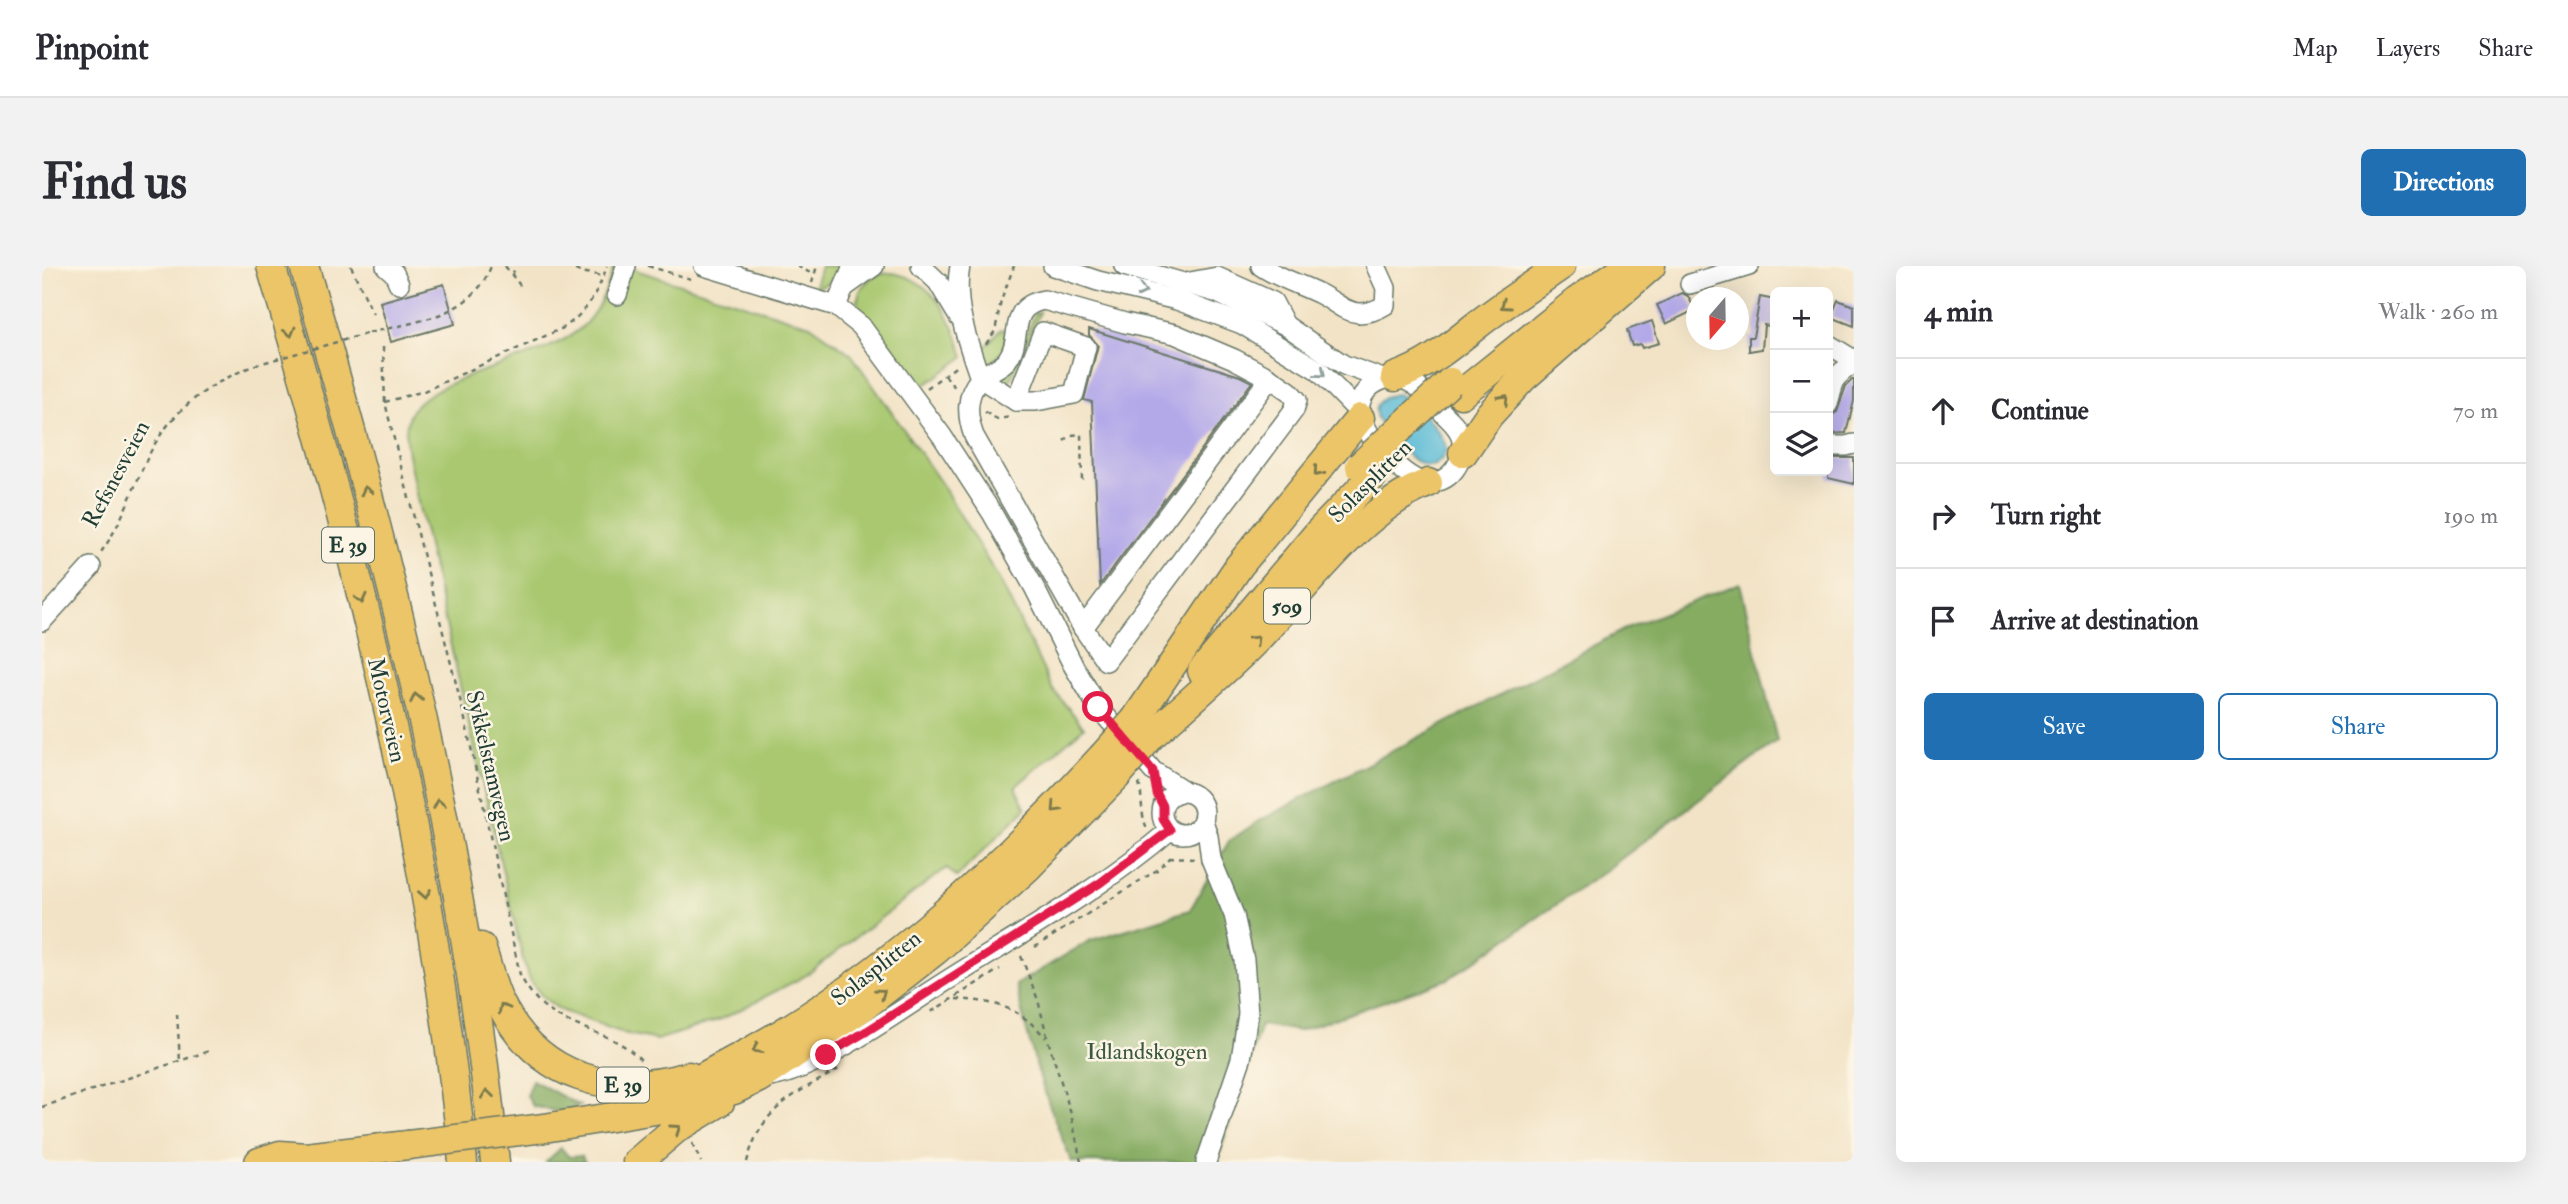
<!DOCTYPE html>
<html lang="en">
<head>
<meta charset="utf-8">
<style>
	:root { --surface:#fff; --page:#f2f2f3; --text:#2b2b33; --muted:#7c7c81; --line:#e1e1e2; --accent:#1f6fb2 }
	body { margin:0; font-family:"IM FELL Double Pica",serif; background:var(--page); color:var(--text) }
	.controls { position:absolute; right:21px; top:21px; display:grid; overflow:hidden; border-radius:10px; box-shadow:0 7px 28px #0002 }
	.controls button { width:63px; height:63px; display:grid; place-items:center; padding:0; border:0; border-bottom:2px solid var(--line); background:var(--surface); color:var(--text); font:35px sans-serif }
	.compass { position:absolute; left:1644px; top:21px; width:63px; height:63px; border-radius:50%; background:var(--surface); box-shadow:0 7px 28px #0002; rotate:200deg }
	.stop { position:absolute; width:21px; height:21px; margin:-16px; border:5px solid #e11d48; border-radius:50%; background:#fff }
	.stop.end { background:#e11d48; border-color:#fff; box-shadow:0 2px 7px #0008 }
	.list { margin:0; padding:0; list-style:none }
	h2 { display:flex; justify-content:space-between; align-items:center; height:91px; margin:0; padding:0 28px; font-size:30px }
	h2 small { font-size:23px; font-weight:400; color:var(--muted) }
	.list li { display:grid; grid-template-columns:46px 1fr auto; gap:21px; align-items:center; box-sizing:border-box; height:105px; padding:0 28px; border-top:2px solid var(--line) }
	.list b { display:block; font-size:26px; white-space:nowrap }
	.list em { font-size:23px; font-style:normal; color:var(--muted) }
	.actions { display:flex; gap:14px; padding:21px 28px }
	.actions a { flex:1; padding:16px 0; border:2px solid var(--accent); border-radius:10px; text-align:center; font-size:24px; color:var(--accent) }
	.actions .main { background:var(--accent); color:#fff }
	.icon { flex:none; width:38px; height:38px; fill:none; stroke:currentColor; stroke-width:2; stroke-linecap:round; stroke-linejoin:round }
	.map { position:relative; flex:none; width:1812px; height:896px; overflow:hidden; border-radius:10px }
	header { display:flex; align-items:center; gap:42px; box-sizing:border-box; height:98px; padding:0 35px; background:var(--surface); border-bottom:2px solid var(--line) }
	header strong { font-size:33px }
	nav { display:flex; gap:38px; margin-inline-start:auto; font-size:24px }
	.intro { display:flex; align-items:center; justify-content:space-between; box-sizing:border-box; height:168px; padding:0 42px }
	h1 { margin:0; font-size:49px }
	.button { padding:18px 32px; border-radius:10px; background:var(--accent); color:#fff; font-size:24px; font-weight:700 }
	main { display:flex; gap:42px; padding:0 42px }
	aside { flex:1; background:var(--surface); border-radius:10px; box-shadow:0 7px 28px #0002 }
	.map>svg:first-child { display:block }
	.green { fill:#a9c870; stroke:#648252; stroke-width:2 }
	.forest { fill:#86ac62; stroke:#52744b; stroke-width:2 }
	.water { fill:#57b9d6; stroke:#3b7b85; stroke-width:2 }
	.building { fill:#b3a9e9 }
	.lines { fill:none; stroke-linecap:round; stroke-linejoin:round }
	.minor-casing { stroke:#697767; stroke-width:22 }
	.highway-casing { stroke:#697767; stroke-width:31 }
	.path { stroke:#697767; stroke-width:2.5; stroke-dasharray:5 5; stroke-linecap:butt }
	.minor { stroke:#fff; stroke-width:19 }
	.highway { stroke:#ecc569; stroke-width:28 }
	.highway-bridge-casing { stroke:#697767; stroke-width:31; stroke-linecap:butt }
	.path-bridge { stroke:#697767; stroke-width:2.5; stroke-dasharray:5 5; stroke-linecap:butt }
	.highway-bridge { stroke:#ecc569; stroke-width:28 }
	.oneway { stroke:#8f9e9a }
	.oneway2 { stroke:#7b7a4c }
	.route { stroke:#e11d48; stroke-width:9 }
	.labels { text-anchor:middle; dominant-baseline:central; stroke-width:5; stroke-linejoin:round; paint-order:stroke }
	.shield { fill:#fcf5e5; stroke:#617469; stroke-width:2 }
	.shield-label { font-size:21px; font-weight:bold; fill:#1f3d34 }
	.street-label { font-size:23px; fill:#1f3d34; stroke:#fcf5e5 }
	.park-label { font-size:23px; fill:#3b5940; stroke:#fcf5e5 }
</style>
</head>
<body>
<header>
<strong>Pinpoint</strong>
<nav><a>Map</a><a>Layers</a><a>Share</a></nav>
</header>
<div class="intro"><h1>Find us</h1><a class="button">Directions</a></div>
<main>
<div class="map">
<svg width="1812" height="896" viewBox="0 0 1812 896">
	<rect width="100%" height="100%" fill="#fcf5e5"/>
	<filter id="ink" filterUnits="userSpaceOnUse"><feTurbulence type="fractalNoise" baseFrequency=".0143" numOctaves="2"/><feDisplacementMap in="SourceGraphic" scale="14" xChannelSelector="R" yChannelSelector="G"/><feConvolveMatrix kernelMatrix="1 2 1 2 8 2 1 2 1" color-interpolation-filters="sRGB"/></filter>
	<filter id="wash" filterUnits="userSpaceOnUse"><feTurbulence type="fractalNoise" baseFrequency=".00686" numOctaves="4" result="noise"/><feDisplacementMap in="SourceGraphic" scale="28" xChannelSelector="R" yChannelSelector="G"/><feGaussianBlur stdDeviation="1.57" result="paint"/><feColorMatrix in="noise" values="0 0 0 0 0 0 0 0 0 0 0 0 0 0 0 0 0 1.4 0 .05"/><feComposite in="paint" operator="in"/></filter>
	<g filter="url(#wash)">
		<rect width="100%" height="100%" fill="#f2e3c6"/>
		<g class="green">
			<path d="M572,0H581L768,59L809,88L899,217L958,315L1011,424L1042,461L973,521L984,542L915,611L904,602L763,710L682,752L615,774L581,767L518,744L501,731L489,716L482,698L372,219C369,199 359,171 367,150C385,106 509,97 544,57C559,40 566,21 572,0Z"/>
			<path d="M779,0H800L786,17L772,23Z"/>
			<path d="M851,7C893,15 911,53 922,91L877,123L818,48C810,23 827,7 851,7Z"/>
			<path d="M998,46L966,119L957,114L956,111L980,67H985L993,47Z"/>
			<path d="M959,63L967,65L965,82L944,101L937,88Z"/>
		</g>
		<g class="forest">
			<path d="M1698,317L1735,475L1559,608L1406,713L1257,765L1219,759L1175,896H1030C1004,837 987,782 974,719L1047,675L1148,644L1187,575L1217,555L1587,361Z"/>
			<path d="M490,814L538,840L518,846L491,840L485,830Z"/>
			<path d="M519,882L527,891L539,890L543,896H504Z"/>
		</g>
		<path class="water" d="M1353,128C1369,131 1403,167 1404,184C1392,216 1368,192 1353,177C1338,161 1318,137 1353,128Z"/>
		<g id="blocks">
			<g class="building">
				<path d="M402,18L413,58L349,76L338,36Z"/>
				<path d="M1640,27L1646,30L1653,44L1624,58L1615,39Z"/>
				<path d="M1718,31L1733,34V61L1722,59L1720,83L1707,85V71H1711Z"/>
				<path d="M1796,34L1812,40V60L1789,51Z"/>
				<path d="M1610,55L1617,77L1600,82L1598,78L1590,80L1585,64Z"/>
				<path d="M1047,63L1198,110L1210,116L1058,319L1050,136L1042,134L1056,79L1047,69Z"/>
				<path d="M1810,114H1812V135L1804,167L1786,168L1788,150L1795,146L1804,120Z"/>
				<path d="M1786,192H1812V218L1786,212Z"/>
			</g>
		</g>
	</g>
	<g filter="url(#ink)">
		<use href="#blocks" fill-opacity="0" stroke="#697767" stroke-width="2"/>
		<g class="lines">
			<defs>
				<g id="minor">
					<path d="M344,0L352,7L357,18"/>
					<path d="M662,0L794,40L819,60L900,170L950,247L992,321L1031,399L1056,441L1111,505L1144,526"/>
					<path d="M879,0L896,16L917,51"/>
					<path d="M918,0C911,38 926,77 938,112L974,135"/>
					<path d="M1011,0L1056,15L1135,34L1200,58L1276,104L1317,146"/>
					<path d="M1082,0L1173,26L1243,59L1302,99L1341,113"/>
					<path d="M1219,0C1238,13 1258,18 1278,28C1292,35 1302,46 1317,47C1327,47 1335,44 1343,39L1344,22L1334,0"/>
					<path d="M1148,16L1175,11L1231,36L1243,59"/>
					<path d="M1648,18L1707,0"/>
					<path d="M804,20L832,0"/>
					<path d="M575,29L584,0"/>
					<path d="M1002,34L1083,57L1133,68L1192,93L1228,112L1247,125L1255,134L1252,144L1064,395L1041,362L932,170C925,151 923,129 938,113C945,105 958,103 965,94C982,72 964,41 1002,34Z"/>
					<path d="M794,40L811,0"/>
					<path d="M1001,66L1044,81L1032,128L994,135H974Z"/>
					<path d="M1786,78L1812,94"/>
					<path d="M1353,111C1375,114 1389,134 1403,149C1410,156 1416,161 1419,170C1426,193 1407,221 1382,216C1359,212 1314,162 1318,138C1322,120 1337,113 1353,111Z"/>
					<path d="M1786,138C1792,116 1791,109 1812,98"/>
					<path d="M1786,180H1804L1812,178"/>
					<path d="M0,355L49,301"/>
					<path d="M1041,362L1228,112"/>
					<circle cx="1141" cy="547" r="21"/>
					<path d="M1161,555L1166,570L1169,593L1192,649L1202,694L1206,748L1199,793L1164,896"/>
					<path d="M728,811C777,804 858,744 901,717C978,668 1059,623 1128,564"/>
				</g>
				<g id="highway">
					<path d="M229,0C316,293 391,592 421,896"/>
					<path d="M262,0C348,292 423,592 453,896"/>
					<path d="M1353,111C1387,99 1407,81 1435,59C1462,38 1491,19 1519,0"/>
					<path d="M1419,128L1535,35L1580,4"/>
					<path d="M1421,187L1447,149L1481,112L1609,0"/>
					<path d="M1160,405L1276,267L1330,211"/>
					<path d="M1093,454L1197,300L1318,152"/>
					<path d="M1109,470C1144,439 1179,409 1212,376C1263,325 1318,243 1386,217"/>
					<path d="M439,681C446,700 449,720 458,737C497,813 569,832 647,810"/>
					<path d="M629,827C647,820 664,809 681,800C828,725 949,612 1060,491"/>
					<path d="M502,862L619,843L692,824L717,812L821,741L893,685L986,601L1074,511"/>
					<path d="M217,896L238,889L264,891L366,879"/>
					<path d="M595,896L635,862L678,836"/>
				</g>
			</defs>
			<use href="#minor" class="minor-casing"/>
			<use href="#highway" class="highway-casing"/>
			<g class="path">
				<path d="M309,0L331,48"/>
				<path d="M463,0L480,22"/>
				<path d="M524,0L538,6L562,10"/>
				<path d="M606,0L652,14"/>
				<path d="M755,0L772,9"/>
				<path d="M470,9L474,0"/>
				<path d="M770,17L775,0"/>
				<path d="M327,67C373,55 431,51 449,0"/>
				<path d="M944,78L953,65L959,35L972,0"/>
				<path d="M341,81L343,136L349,161L422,449L478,709C510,772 562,753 602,797"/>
				<path d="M903,109L914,123"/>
				<path d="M885,122L916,99"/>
				<path d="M343,136L382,125L521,62C544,47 556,27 565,0"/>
				<path d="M943,146L955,153L969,151"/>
				<path d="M1022,175L1029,169L1039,168L1040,215"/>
				<path d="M59,286C79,259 90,225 104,195C127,145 164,119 213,99"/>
				<path d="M1097,517C1101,532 1098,548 1105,562"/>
				<path d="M1127,591L1152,592"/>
				<path d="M993,681L1115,604L1128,591"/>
				<path d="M979,690L996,734L1006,774L1029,848L1039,896"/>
				<path d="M914,733C956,736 975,740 1004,772"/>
				<path d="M889,746L958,703"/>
				<path d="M135,748L138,795"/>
				<path d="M0,841L167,785"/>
				<path d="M650,877L659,896"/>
				<path d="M705,896C719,841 752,829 797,803"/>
			</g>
			<use href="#minor" class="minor"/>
			<use href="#highway" class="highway"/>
			<defs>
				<g id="highway-bridge">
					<path d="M1318,200L1408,116"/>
					<path d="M1060,491L1093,454"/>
					<path d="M1074,511L1109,470"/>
					<path d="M366,879L502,862"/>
				</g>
			</defs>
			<use href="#highway-bridge" class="highway-bridge-casing"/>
			<path class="path-bridge" d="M213,99L327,67"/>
			<use href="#highway-bridge" class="highway-bridge"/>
		</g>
		<defs><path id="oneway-chevron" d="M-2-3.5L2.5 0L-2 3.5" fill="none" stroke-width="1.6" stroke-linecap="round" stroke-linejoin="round" transform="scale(1.75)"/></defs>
		<g class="oneway">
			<use href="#oneway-chevron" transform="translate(1100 25) rotate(14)"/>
			<use href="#oneway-chevron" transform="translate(1279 107) rotate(41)"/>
		</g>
		<g class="oneway2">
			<use href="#oneway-chevron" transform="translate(1463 39) rotate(145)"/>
			<use href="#oneway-chevron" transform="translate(248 66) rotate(75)"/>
			<use href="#oneway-chevron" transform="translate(1462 133) rotate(-48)"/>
			<use href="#oneway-chevron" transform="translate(1276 206) rotate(131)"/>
			<use href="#oneway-chevron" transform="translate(324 225) rotate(-104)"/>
			<use href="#oneway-chevron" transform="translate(319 333) rotate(76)"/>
			<use href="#oneway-chevron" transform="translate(1213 374) rotate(-45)"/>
			<use href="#oneway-chevron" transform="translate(374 432) rotate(-102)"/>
			<use href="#oneway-chevron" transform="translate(397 538) rotate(-101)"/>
			<use href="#oneway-chevron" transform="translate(1014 542) rotate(133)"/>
			<use href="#oneway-chevron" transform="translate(383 628) rotate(80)"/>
			<use href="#oneway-chevron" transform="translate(839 727) rotate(-37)"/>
			<use href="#oneway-chevron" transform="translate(461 742) rotate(-118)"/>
			<use href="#oneway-chevron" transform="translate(715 783) rotate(151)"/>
			<use href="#oneway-chevron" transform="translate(445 828) rotate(-97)"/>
			<use href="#oneway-chevron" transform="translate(634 863) rotate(-35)"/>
		</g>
	</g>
	<g class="lines" filter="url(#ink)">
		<path class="route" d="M784,789L825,765L1058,617L1128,564L1121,553V540L1115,528L1111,505L1056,441"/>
	</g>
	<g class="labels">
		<g class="shield">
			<rect x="280" y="261.5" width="52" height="35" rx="5"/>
			<rect x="1222" y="322.5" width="46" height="35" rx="5"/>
			<rect x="555" y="801.5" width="52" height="35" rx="5"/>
		</g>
		<g class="shield-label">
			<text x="306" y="279">E 39</text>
			<text x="1245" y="340">509</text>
			<text x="581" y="819">E 39</text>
		</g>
		<g class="street-label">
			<text transform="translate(74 208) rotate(-62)">Refsnesveien</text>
			<text transform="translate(1328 215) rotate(-45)">Solasplitten</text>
			<text transform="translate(345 444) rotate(77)">Motorveien</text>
			<text transform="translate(449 500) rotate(77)">Sykkelstamvegen</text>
			<text transform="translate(834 702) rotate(-38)">Solasplitten</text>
		</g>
		<g class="park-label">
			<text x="1105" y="785">Idlandskogen</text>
		</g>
	</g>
</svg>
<div class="controls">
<button>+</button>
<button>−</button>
<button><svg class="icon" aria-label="layers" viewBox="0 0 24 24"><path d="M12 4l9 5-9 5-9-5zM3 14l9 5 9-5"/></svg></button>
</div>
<svg class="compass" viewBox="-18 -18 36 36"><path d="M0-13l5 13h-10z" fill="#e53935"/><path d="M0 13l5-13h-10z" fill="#7c7c81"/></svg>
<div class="stop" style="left:1056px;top:441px"></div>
<div class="stop end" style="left:784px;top:789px"></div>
</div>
<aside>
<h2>4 min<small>Walk · 260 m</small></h2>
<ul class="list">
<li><svg class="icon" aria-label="ahead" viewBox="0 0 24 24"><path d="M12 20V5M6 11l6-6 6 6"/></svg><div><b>Continue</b></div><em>70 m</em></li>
<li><svg class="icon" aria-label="right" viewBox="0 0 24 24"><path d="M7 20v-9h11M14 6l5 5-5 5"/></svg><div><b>Turn right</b></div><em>190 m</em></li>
<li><svg class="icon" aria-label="arrive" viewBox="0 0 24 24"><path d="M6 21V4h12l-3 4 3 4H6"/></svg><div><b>Arrive at destination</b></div></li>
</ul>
<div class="actions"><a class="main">Save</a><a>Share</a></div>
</aside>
</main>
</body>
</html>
